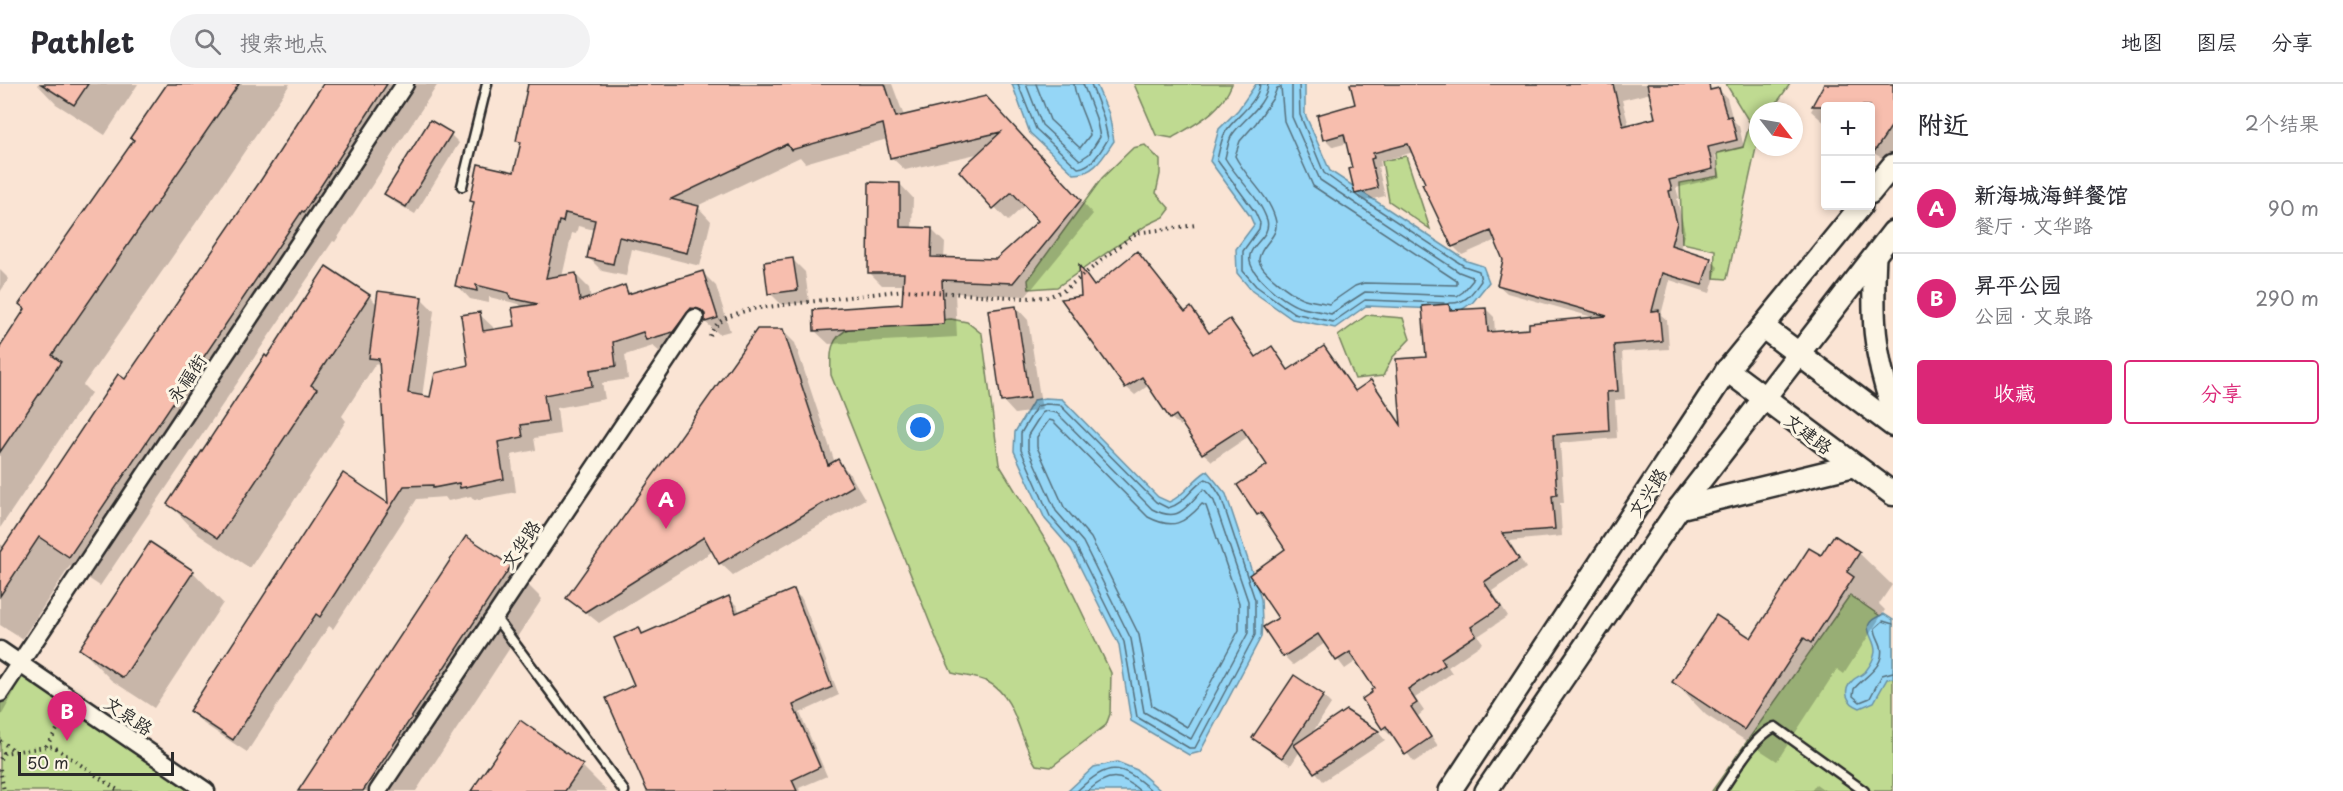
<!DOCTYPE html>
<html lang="zh">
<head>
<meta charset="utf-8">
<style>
	:root { --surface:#fff; --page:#f2f2f3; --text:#2b2b33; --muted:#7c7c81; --line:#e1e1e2; --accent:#db2777 }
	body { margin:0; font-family:"Playpen Sans","LXGW WenKai TC",sans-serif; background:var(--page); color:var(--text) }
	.controls { position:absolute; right:18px; top:18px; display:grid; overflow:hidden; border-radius:6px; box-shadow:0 3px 9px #0003 }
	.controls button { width:54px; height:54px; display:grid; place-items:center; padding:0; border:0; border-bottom:2px solid var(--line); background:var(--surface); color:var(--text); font:30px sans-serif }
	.compass { position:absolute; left:1749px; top:18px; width:54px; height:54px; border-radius:50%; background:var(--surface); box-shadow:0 3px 9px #0003; rotate:121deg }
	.scale { position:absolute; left:18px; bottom:15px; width:156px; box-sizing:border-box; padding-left:6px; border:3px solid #2b2b2b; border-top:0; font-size:16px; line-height:21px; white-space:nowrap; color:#2b2b2b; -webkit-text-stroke:4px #fcf5e5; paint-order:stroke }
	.you { position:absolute; left:921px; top:344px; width:21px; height:21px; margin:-15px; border:4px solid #fff; border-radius:50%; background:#1a73e8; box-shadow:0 0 0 9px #1a73e833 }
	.badge { display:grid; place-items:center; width:39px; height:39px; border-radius:50%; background:var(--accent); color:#fff; font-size:20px; font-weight:700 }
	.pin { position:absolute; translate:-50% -50px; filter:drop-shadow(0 2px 3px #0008) }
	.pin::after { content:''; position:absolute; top:32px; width:21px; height:18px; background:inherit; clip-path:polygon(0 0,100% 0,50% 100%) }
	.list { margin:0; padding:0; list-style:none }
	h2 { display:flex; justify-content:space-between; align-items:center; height:78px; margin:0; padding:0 24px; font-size:26px }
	h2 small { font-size:20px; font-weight:400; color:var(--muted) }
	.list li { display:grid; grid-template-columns:39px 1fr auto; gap:18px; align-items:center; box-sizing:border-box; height:90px; padding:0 24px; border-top:2px solid var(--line) }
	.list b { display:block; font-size:22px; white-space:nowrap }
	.list p { margin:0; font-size:20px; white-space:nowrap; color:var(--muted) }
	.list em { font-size:20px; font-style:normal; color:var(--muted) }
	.actions { display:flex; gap:12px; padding:18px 24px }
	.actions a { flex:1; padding:14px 0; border:2px solid var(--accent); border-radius:6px; text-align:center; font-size:21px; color:var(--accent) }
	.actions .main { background:var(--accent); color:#fff }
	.icon { flex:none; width:33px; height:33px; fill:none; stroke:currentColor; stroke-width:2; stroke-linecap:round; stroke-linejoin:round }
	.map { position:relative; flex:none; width:1893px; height:707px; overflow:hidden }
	header { display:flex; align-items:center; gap:36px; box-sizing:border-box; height:84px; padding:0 30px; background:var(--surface); border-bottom:2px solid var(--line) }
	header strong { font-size:28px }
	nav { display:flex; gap:33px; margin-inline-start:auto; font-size:21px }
	.search { width:420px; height:54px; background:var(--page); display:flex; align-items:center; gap:15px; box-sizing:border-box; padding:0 21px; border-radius:33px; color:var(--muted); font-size:22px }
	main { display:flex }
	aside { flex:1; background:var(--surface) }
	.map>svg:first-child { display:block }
	.green { fill:#bfda91; stroke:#75825e; stroke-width:1.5 }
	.water { fill:#95d6f6; stroke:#6b92a5; stroke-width:1.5 }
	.shadow { fill:#0003; fill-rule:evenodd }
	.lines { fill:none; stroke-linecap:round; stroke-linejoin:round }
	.shore { stroke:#556f7c; stroke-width:1.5 }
	.building { fill:#f7beae; stroke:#2b2b2b; stroke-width:1.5 }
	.service-casing { stroke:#2b2b2b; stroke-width:13 }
	.minor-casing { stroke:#2b2b2b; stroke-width:21 }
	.tertiary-casing { stroke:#2b2b2b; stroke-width:26 }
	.secondary-casing { stroke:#2b2b2b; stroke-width:27 }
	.path { stroke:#2b2b2b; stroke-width:4; stroke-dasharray:1.5 4.5; stroke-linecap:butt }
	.service { stroke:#fcf5e5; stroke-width:8 }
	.minor { stroke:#fcf5e5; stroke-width:16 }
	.tertiary { stroke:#fcf5e5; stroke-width:21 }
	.secondary { stroke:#fcf5e5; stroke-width:22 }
	.labels { text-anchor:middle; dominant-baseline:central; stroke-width:6; stroke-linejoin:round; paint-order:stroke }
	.street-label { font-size:18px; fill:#2b2b2b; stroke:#fcf5e5 }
</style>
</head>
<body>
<header>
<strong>Pathlet</strong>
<div class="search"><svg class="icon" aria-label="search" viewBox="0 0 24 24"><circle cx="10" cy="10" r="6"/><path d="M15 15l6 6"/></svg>搜索地点</div>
<nav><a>地图</a><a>图层</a><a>分享</a></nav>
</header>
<main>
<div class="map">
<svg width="1893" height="707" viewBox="0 0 1893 707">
	<rect width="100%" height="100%" fill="#fae4d4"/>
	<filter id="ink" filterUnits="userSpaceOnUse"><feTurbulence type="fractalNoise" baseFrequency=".0167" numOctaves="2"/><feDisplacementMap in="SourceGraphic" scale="12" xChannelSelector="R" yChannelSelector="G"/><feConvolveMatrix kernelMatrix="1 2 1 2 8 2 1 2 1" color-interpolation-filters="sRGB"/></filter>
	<g filter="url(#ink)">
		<g class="green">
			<path d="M1134,0H1232C1221,28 1197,39 1172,54L1156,51Z"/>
			<path d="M1726,0H1790L1771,27H1758V55L1727,195L1714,194L1715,166L1682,159L1680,99L1719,92L1717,69L1743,63L1750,39Z"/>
			<path d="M1145,61L1160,76V90L1156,109L1170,125L1164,133L1147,141L1057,203L1029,205L1028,196L1102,94L1133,64Z"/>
			<path d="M1406,72L1430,145L1389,117L1382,77Z"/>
			<path d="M1367,231L1403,234L1410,255L1392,274L1383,292L1355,295L1338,252Z"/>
			<path d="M951,235L967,238L982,250L999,380L1055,472L1111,589L1110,630L1106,641L1051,683L1036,681C1019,656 1017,613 988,598C979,593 963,592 952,589L938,559L831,291C830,269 829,253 852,243Z"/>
			<path d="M1850,511L1893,541V707H1712Z"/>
			<path d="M20,580L206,707H0V609Z"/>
		</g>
		<g class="water">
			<path d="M1012,0H1096L1109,30L1114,57C1103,73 1095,90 1074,90L1030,49Z"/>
			<path d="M1256,0H1305V30L1330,87L1467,177L1483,182L1489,198L1473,218L1461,226L1366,222L1335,244L1292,235L1252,207L1237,189L1236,165L1254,141L1250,132L1210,77L1219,45L1238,26Z"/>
			<path d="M1045,314L1062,315L1158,413L1169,418C1184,412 1192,396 1207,387L1226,410L1261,515L1262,539L1261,553L1200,668L1189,671L1131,637L1119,561L1071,465L1045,435L1014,367L1015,348L1034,316Z"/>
			<path d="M1884,530L1893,536V594L1887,595L1874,618L1860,624C1847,619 1841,607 1853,596C1856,593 1861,592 1865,588C1869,583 1874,575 1875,568C1876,552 1854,541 1884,530Z"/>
			<path d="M1117,678L1137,686L1161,707H1068L1094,683Z"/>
		</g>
		<g class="shadow">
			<path d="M37,0H138L105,51L56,20Z"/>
			<path d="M168,0H290L209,120L83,301L91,309L0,444V265L135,57Z"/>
			<path d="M325,0H438L335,158L333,157L100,502L70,482L22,555L0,541V460L5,463L126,297L260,100Z"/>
			<path d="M530,0H892L904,32L999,27L1093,130L1026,212L955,209L957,253L829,260L815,247L904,222L905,201H882L869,188L900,100L913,114L912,145L932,146L945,159L944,175L997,177L1040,137L1025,121L1008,137L961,87L981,69L905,86L891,73L887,55L805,79L800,73L697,122L711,137L700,182L632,165L626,192L602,187L589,174L595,146L578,142L576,150L572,149L562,193L576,191L589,204L591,215L625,203L632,211L703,189L716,202L730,247L719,250L704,237L686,261L661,269L653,262L625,271L628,295L602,299L605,315L557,324L560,350L534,354L536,366L511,371L516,408L474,416L471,412L448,417L445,413L417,415L333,545L329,542L247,668L204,640L191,627L390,422L381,284L376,279L342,332L346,337L250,484L199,451L169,420L268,275L369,212L378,221L421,214L434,227L422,313L431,314L470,282L479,230L493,243V247L517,243L522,224L519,220L489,213V219L470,215L457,201L475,120L472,116L515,90L522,60L518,56Z"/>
			<path d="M1352,0H1700L1702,10L1719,6L1727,14L1733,36L1739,42L1744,64L1715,71L1721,93L1676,104L1679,114L1677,115L1685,148L1680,165L1710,175L1718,183L1710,209L1670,196L1661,231L1667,236L1669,265L1622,268L1625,315L1615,316L1617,354L1560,359L1564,419H1560L1562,452L1509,457L1526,484L1492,507L1508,532L1478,552L1483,559L1448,583L1452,589L1415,614L1424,627L1418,632L1438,662L1414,678L1393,651L1391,652L1383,644L1376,604L1358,576L1345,585L1325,559L1293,581L1284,572L1265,544L1280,534L1287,466L1268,438L1267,439L1259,430L1239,402L1269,381L1249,352L1212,377L1203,369L1184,339L1180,342L1171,334L1149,301L1135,311L1126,303L1082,213L1081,185L1095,202L1145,177L1186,229L1191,225L1210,250L1230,237L1238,245L1257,273L1271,264L1289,287L1324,264L1332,272L1356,308L1371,298L1379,306L1403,342L1449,221L1455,227L1486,225L1494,233L1495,249L1531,246L1596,234L1507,209L1498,201L1505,176L1496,156L1462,171L1454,163L1424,101L1427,100L1414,68L1380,77L1381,82L1378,83L1385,112L1365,117L1357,109L1348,59L1333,63L1325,55L1357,21ZM1651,9L1657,35L1629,42L1622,16Z"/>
			<path d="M1826,0H1893V72L1889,78L1870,67V22H1826V40L1811,27Z"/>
			<path d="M451,51L459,59L415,130L394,118L386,110Z"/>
			<path d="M793,176L805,188L809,218L782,221L770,209Z"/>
			<path d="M0,186L9,195L0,208Z"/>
			<path d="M1016,223L1028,236L1042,326L1015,330L1003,317Z"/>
			<path d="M783,247L795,259L835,379L838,377L850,390L865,415L733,491L720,479L713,467L599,539L568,514Z"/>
			<path d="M466,454L510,483L542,515L416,707H300Z"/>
			<path d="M1859,469L1892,501L1879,520L1885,526L1844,590L1837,585L1777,677L1706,631L1674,598L1751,556Z"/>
			<path d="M193,488L223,519L154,624L111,596L81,565Z"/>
			<path d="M793,507L802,515L839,611L800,629L827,692L799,704L800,707H660L636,602L639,545L645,551L729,514L737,522L740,529Z"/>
			<path d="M0,592L15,607L0,634Z"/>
			<path d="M1323,612L1331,620L1311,651L1346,627L1378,648L1385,656L1323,697L1300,667L1291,681L1262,662L1254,654Z"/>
			<path d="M520,638L582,682L607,707H473Z"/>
			<path d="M1816,700L1826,707H1811Z"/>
		</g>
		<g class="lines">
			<g class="shore">
				<path d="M1018,0L1036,45L1078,84C1092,83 1101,67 1108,55L1103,32L1091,0"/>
				<path d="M1026,0L1042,41L1080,76L1089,70L1100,53L1096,34L1083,0"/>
				<path d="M1036,0L1050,36L1080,64L1090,51C1087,34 1075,17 1074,0"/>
				<path d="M1260,0C1258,19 1236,32 1226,47C1221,55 1219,67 1217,76L1255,128L1260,139L1259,145L1243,167V187L1256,202L1294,229L1333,238L1365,216L1444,219"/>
				<path d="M1268,0C1267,21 1243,35 1232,51C1228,57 1227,67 1225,74C1237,95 1259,112 1267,136C1271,150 1256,157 1251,168C1242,187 1284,218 1299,223C1309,226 1321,227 1331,230L1365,208L1457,212L1463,208L1473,196L1472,193L1459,188L1320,96L1292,33V0"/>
				<path d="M1299,0L1300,31L1324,89L1353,110"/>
				<path d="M1281,3L1284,37L1313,102L1457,197V201L1364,199L1355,202L1329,220C1321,218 1310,217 1302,214C1292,210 1258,186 1259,175C1261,159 1281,153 1275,134C1268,110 1246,94 1235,72L1240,57L1256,39L1273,14L1277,4Z"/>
				<path d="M1356,111L1464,182L1479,187L1481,197C1472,209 1466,220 1450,219"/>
				<path d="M1046,320L1060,321L1156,418L1168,424C1185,420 1191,403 1206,395L1212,399L1221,413L1255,516V551L1195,664H1189L1137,633L1124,558L1076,462L1050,432L1021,366V349L1037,322Z"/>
				<path d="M1046,327L1057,329L1152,425C1181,440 1185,422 1204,405L1214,417L1248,517V549L1191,655L1144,628L1131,555L1083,458L1056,427L1028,365V351L1042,329Z"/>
				<path d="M1049,336L1053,337L1148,433C1173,446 1184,440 1202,420L1206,422L1239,519V546L1187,643L1152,622L1139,551L1091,454L1064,423L1037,363V353Z"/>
				<path d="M1893,540L1883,537L1875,544C1875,551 1879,555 1881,562C1886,583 1863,593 1854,605L1853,612L1860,618L1870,614L1882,591L1893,588"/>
				<path d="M1077,707C1109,678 1119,678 1152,707"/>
				<path d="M1088,707C1108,689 1120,689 1140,707"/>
			</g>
		</g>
		<g class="building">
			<path d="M41,0H88L74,21Z"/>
			<path d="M167,0H239L52,271L61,278L0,368V263L25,225L19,220L134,56L130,54Z"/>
			<path d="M323,0H387L304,128L302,127L69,473L39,453L0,512V468L118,290L125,295L259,99Z"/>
			<path d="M528,0H885L896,33L986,12L1081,116L1013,199L942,196L944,240L814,247L813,226L902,220L904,189H868L869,98L900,99V143L932,144L931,173L996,175L1038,137L1012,108L993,125L959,87L1001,48L890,74L883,40L791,66L787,60L671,115L699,122L687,169L619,153L613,180L587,174L595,136L565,129L563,138L559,137L546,194L576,189L580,217L625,201L628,210L703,187L718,234L705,238V230L701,226L691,224L673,248L646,256L643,248L613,258L616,282L590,286L592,302L544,311L548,337L521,341L523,353L498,358L504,395L460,404L459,399L433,404V401L404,402L320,533L316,530L233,656L189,627L343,389L388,419L379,275L369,274L378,207L422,213L408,309L430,313L435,289L468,281L461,231L480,228L483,247L515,242L512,224L538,220L510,214L509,209L476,201L477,207L455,202L474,118L470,117L478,80L514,88L521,58L516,57Z"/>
			<path d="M1350,0H1613L1623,42L1655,34L1647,0H1709L1710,6L1719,4L1727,33L1731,32L1737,56L1708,63L1713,85L1669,96L1672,106L1669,107L1677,139L1671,161L1711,174L1702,201L1662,189L1652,227L1659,226L1662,257L1614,261L1618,307L1607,308L1609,347L1553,351L1557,411L1552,412L1555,445L1502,449L1519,475L1484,498L1501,523L1471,543L1476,551L1441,574L1445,581L1408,605L1417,619L1411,623L1431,653L1405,671L1386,642L1382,645L1362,615L1372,608L1371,606L1374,604L1350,568L1336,577L1318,550L1283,573L1263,543L1278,534L1249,491L1285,465L1261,429L1257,431L1237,401L1267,381L1242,344L1202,370L1176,331L1170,335L1142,293L1125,304L1061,215L1081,212L1079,181L1094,202L1137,167L1185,228L1191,223L1209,249L1230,235L1256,273L1272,262L1288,286L1324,262L1355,307L1371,296L1401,341L1396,275L1426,273L1422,222L1449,220L1450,226L1486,224L1488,248L1529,245V239L1607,232L1497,201L1503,176L1491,147L1452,163L1422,100L1425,99L1408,60L1373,69L1374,74L1371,75L1378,104L1355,110L1349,85L1352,84L1344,50L1323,56L1317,31L1355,20Z"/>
			<path d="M1824,0H1893V40L1870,74V22H1812Z"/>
			<path d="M430,36L452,49L406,123L384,110Z"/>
			<path d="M793,174L798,206L768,210L764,178Z"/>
			<path d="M326,182L370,211L311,301L317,305L218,454L167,420L265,271L267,273Z"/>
			<path d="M1016,222L1030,314L1001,318L988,226Z"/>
			<path d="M757,245H783L828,381L838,375L853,402L719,480L704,453L585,528L566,514Z"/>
			<path d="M1834,451L1860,468L1847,488L1854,493L1811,559L1804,554L1744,646L1672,598L1716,531L1751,554L1809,464L1821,471Z"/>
			<path d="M466,452L511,482L363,707H298Z"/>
			<path d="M150,458L194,487L123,594L79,565Z"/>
			<path d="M794,505L832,603L793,621L820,683L792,696L797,707H647L606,614L634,601L614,554L639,543L642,550L729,512L736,529Z"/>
			<path d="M1294,591L1324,611L1282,674L1252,654Z"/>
			<path d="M1346,626L1379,647L1314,689L1294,661Z"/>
			<path d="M520,636L583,681L565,707H471Z"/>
		</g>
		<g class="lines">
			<defs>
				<g id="service">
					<path d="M462,102L487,0"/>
					<path d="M495,533L624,707"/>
					<path d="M1721,707C1735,687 1753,653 1775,643L1864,707"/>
				</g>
				<g id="minor">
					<path d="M0,566L206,707"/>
					<path d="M0,609L405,0"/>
					<path d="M378,707L695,234"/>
				</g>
				<g id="tertiary">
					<path d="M1870,109L1893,81"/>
					<path d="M1875,172C1872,230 1873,269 1893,325"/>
					<path d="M1679,424L1852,382"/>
					<path d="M1450,707L1727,286L1861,122"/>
					<path d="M1486,707L1679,424L1893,148"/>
				</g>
				<g id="secondary">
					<path d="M1763,243L1893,341"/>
					<path d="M1727,286L1893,410"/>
				</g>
			</defs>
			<use href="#service" class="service-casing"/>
			<use href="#minor" class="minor-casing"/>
			<use href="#tertiary" class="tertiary-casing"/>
			<use href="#secondary" class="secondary-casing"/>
			<g class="path">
				<path d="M710,252C716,234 735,230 752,225L904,206L1024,214L1047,213L1063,207L1136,149L1196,141"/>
				<path d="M0,657L15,667"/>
				<path d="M46,662L67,631"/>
				<path d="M0,675L4,669L53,662L119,707"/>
				<path d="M0,685L4,707"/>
			</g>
			<use href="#service" class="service"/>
			<use href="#minor" class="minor"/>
			<use href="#tertiary" class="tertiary"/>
			<use href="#secondary" class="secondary"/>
		</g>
	</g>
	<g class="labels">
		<g class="street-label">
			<text transform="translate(186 294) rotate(-56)">永福街</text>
			<text transform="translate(1809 349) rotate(37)">文建路</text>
			<text transform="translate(1647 408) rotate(-57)">文兴路</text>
			<text transform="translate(520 460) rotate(-56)">文华路</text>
			<text transform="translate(129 631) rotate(34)">文泉路</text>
		</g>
	</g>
</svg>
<div class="controls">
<button>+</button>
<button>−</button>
</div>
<svg class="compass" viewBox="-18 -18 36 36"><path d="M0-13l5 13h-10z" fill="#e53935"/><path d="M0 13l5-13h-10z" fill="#7c7c81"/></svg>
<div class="scale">50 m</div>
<div class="you"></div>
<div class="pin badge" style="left:666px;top:445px">A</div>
<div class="pin badge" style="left:67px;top:657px">B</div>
</div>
<aside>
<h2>附近<small>2个结果</small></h2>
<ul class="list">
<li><span class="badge">A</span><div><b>新海城海鲜餐馆</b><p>餐厅 · 文华路</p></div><em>90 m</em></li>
<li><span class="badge">B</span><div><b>昇平公园</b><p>公园 · 文泉路</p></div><em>290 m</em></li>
</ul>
<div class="actions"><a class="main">收藏</a><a>分享</a></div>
</aside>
</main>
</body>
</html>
